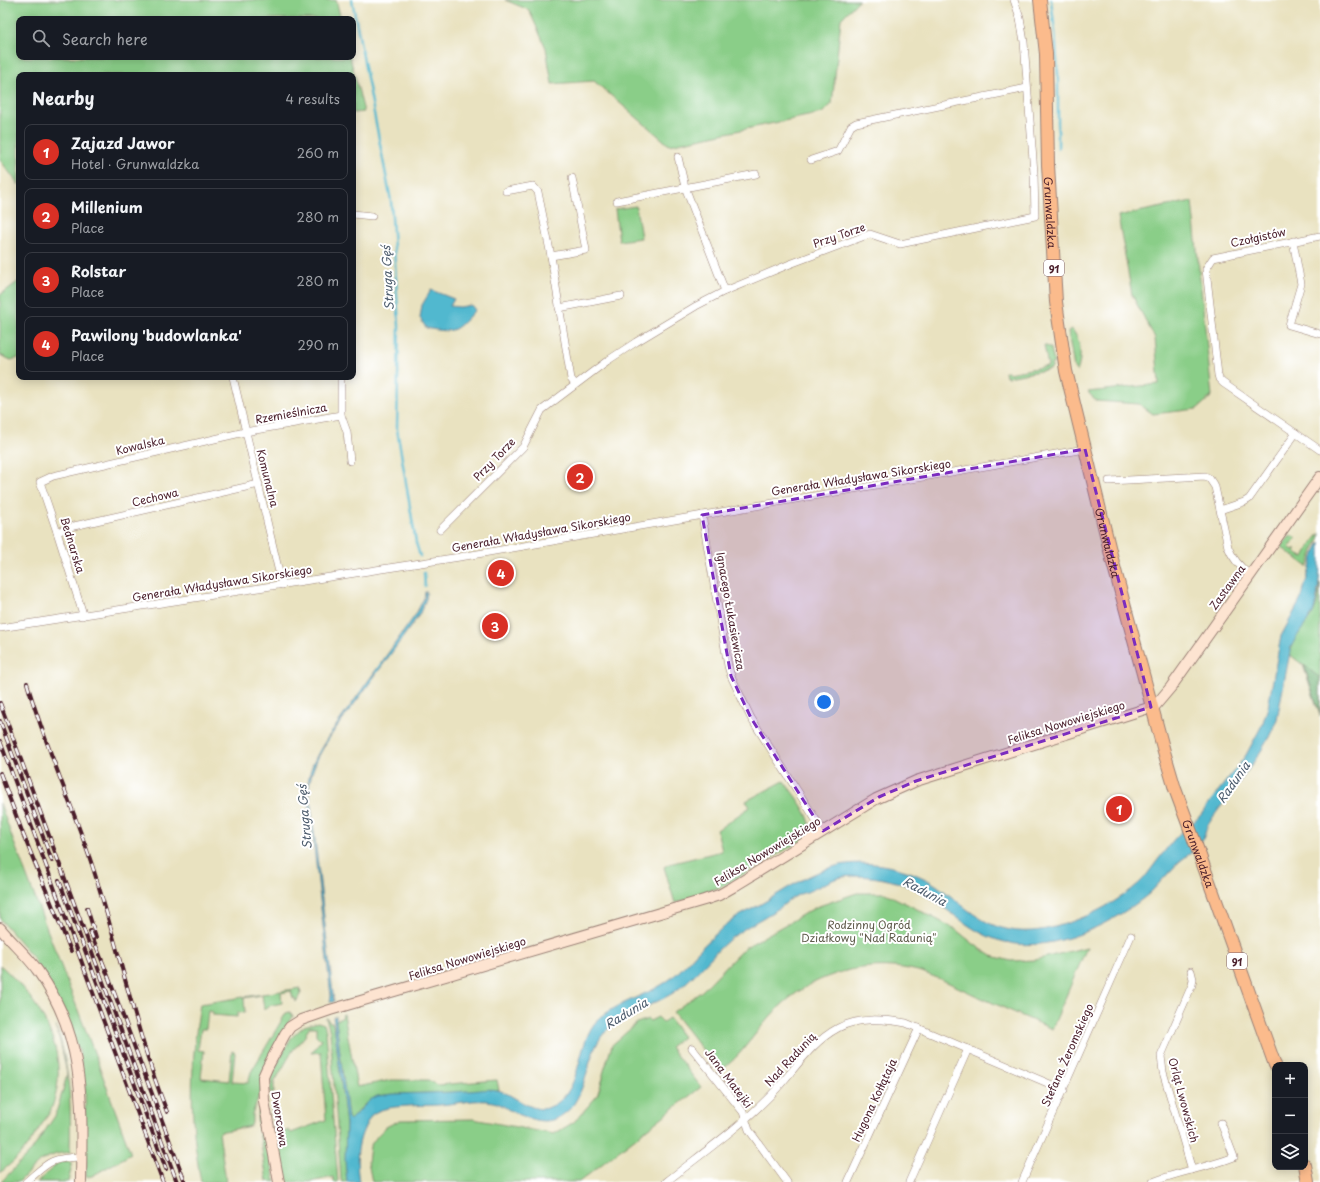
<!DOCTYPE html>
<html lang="en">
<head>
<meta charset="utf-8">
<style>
	:root { --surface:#171b24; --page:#242831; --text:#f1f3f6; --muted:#9ea1a6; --line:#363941; --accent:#d93025 }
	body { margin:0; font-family:"Playpen Sans",sans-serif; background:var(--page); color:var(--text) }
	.controls { position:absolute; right:12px; bottom:12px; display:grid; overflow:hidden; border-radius:8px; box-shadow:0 2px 10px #0003 }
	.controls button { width:36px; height:36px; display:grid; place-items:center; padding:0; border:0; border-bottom:1px solid var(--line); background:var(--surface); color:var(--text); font:20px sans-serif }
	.you { position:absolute; left:824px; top:702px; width:14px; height:14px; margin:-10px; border:3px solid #fff; border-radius:50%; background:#1a73e8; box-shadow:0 0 0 6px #1a73e833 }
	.badge { display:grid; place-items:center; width:26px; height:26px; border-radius:50%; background:var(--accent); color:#fff; font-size:13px; font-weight:700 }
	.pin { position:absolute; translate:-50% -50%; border:2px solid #fff; box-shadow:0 1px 4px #0006 }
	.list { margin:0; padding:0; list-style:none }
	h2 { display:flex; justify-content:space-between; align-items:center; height:52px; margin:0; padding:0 16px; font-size:17px }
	h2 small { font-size:13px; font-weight:400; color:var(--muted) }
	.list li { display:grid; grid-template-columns:26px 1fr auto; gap:12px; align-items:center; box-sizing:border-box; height:56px; margin:0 8px 8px; padding:0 8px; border:1px solid var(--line); border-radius:8px }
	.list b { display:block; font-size:15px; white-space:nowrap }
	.list p { margin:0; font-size:13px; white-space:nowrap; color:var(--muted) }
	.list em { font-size:13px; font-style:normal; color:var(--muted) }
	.icon { flex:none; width:22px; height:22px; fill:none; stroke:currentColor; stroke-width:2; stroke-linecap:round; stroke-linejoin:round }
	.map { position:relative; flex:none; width:1320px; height:1182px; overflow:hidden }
	.search { position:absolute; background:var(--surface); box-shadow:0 2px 10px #0003; left:16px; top:16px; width:340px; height:44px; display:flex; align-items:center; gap:10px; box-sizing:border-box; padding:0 14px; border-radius:8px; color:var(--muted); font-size:15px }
	.panel { position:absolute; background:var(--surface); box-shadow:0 2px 10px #0003; left:16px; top:72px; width:340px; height:308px; border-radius:8px }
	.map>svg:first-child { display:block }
	.green { fill:#8ace88; stroke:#6a765a }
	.forest { fill:#6fb174; stroke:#5c6850 }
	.water { fill:#51b8cf; stroke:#4e6c7d }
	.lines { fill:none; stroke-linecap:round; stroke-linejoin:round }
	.stream { stroke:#51b8cf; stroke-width:2.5 }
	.street-casing { stroke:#9a8076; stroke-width:8 }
	.secondary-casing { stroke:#9a8076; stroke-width:12 }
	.primary-casing { stroke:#9a8076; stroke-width:14 }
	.street { stroke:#fff; stroke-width:7 }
	.secondary { stroke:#fde4d1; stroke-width:10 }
	.primary { stroke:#fbbb8c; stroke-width:12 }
	.rail-casing { stroke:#4a1f2b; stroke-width:4 }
	.rail { stroke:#fff; stroke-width:2.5; stroke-dasharray:8; stroke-linecap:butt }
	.marked { fill:#7b2cbf; fill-opacity:0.2; stroke:#7b2cbf; stroke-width:3; stroke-dasharray:8 5; stroke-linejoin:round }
	.labels { text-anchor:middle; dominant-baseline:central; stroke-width:4; stroke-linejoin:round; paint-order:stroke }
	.shield { fill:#fff; stroke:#80626b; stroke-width:1 }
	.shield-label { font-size:10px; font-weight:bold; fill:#4a1f2b }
	.street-label { font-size:11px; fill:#4a1f2b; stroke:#fff }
	.park-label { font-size:11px; fill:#605c4c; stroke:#fff }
	.water-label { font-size:12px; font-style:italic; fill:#4d5c6d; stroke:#fff }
</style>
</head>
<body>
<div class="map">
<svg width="1320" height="1182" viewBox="0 0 1320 1182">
	<rect width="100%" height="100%" fill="#fff"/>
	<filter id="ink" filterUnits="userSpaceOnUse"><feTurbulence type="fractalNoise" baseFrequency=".025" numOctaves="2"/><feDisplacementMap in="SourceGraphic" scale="8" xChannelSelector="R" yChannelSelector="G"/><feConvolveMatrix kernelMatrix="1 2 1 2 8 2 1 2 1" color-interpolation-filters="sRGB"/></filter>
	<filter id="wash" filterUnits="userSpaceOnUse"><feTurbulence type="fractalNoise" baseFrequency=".012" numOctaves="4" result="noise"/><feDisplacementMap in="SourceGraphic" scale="16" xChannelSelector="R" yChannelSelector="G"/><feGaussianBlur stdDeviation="0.9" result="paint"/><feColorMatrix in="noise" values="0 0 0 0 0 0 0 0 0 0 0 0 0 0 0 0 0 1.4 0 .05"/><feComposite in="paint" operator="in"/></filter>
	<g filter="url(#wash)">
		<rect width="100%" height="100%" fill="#e9e2c0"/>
		<g class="green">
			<path d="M0,0H336L341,19H19V57H350L364,112L353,113V75H19V185L0,160Z"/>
			<path d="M505,0H859L841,19L832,104L822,113L669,145L594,81L552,84L546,48L529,10Z"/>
			<path d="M1192,201L1212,396L1197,409L1153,414L1139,404L1096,401L1088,392L1159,384L1155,338L1132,295L1118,216Z"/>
			<path d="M636,206L641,238L619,241L615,209Z"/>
			<path d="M19,281V358L11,360L0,355V295Z"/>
			<path d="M1071,329C1082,339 1082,359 1077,372L1074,368L1068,331Z"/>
			<path d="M1044,345L1051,348L1054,363L1051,364L1052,367L1050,369L1008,377H1006L1005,372L1008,371V373L1048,366Z"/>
			<path d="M1320,533C1320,542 1314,546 1312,554C1311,559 1310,562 1308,567L1281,547L1289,537L1293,536L1296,538L1289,547L1293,550L1295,548C1294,554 1299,556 1304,557L1309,547Z"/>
			<path d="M1320,583V716L1303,665L1289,654C1293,636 1306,627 1314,611C1318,602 1319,593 1320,583Z"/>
			<path d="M784,781C791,791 812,816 810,828C810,832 806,836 804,839L723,886L675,903L664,867L669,864L722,851L717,830L750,807L746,801Z"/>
			<path d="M0,803L13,840L97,1060L131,1154L92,1176L86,1177L85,1088L79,1050L32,956L0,919Z"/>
			<path d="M857,893H885L917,909L955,929L975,945L992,956L1011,961L1035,960L1087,947L1052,1029C1027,1018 1002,1007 977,996C957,987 938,977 918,971C875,960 826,970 791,997C771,1012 756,1034 740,1053C734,1060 726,1066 720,1072L673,1012L702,991L744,948L816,907Z"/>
			<path d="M0,965C42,1002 74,1056 50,1112C47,1117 43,1122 40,1127C35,1135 30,1143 24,1150C18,1158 8,1166 0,1173Z"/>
			<path d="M300,988L301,993L296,1002L295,998H293L291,991L281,993L282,1003L268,1006V1008L264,1009L262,995L244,998L245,1012L238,1013L237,1017L213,1015V1012L208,1011L206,1029H201L198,1050L204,1051L201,1078L229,1081L232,1051L234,1052L235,1053L232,1082L248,1083L251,1072L286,1013L290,1012L293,1016V1017L288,1023L252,1114V1122L251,1126L219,1132L226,1182H201C189,1119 190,1067 200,1004Z"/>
			<path d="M343,1014H344L357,1087L391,1080H428L438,1085L497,1080L499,1090L385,1095L364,1105L350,1120L348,1118L336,1020L342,1018Z"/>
			<path d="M658,1017L663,1022L669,1018L683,1037L670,1047L701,1087L579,1182H372L368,1162L370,1146L378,1135L386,1127L400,1120L473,1119L554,1134L574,1122L597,1096L603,1078V1074L612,1045L637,1023L648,1019L650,1021Z"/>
			<path d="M326,1018H327L329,1022H332L335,1032L346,1124V1169L347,1182H342L341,1180L330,1032Z"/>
			<path d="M318,1022L324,1024L326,1031L338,1182H334L333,1177L311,1182H285L271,1107L273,1105L276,1106L280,1127L277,1128L279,1134L289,1130L291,1133L326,1120L321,1052L311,1053L321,1040L316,1035V1027H309L305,1036L293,1050L274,1083V1093L270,1094L271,1078L276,1066L291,1038L304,1026Z"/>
			<path d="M56,1026C71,1071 71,1107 70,1152C64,1153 57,1153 51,1156C38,1160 28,1173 19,1182H1L32,1150L55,1116L63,1090L67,1074L62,1049Z"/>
			<path d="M261,1105L275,1182L267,1181L257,1118L259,1110Z"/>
			<path d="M61,1162H71V1170L68,1182H37L57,1164Z"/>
		</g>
		<path class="forest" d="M1304,665L1320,678V714Z"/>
		<g class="water">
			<path d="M431,290L454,299L450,306L460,307L471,305L475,310C455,331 456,334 426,328L420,318L422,305Z"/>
			<path d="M1320,542C1320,564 1320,592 1313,613C1306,625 1297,634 1291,647L1277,719C1267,747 1247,771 1229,796C1222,805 1214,815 1208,825C1205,831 1205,837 1201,842C1196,851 1186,856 1179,862C1169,872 1160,883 1150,893C1114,923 1054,954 1005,942C981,937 962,921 943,907C936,902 930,896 923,893C907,884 888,879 871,877C858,876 847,875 835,879C825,883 817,888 807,892C800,894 802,893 796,896C790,899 786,903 781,907C776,910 771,913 766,916C754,923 741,930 730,939C710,956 695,978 673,993C654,1005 619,1016 605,1032C583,1056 590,1105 555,1119C540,1125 523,1116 509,1110C504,1107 500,1103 493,1102C476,1098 456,1104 439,1105C423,1106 386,1104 373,1114C371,1115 368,1121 367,1123C356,1143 356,1161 359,1182H347L345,1161L346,1124L334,1022L333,1017L336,1016V1022L348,1118L350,1120L370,1100L377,1096L393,1094C418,1093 443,1093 467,1091C477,1091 488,1088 497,1090C512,1093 531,1113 547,1108C582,1097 576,1048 594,1024C609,1005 646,996 666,982C679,973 688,962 698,951C706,943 715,935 723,927C734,918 748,911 761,904C785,890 809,873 836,866C866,858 911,868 936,885C959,901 978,923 1006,929C1031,935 1055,928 1079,919C1100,911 1130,894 1145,877C1149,872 1153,866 1157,861C1164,852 1171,842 1179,834C1189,825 1200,819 1206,807L1246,755L1262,725L1268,707L1281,636L1301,599L1314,554Z"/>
			<path d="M425,592H427L426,599L419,615C400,642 380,668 361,695C342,721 312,754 309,788L334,1002H330L331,996L309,803C308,796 307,790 308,784C309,767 319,751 328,737L416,614L424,598Z"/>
		</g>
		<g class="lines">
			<g class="stream">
				<path d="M352,0L391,201L399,326L397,429L416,543L420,556"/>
				<path d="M1051,0L1055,32L1058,74V148"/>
				<path d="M424,573L425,586"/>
			</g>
		</g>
	</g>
	<g filter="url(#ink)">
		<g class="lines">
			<defs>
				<g id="street">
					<path d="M678,157L685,187L725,291"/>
					<path d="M811,160L838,151L851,126L856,123L1027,88"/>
					<path d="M506,191L533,186L538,192L551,256L571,379L575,384"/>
					<path d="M617,201L756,174"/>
					<path d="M353,214L372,216"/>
					<path d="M1320,236L1213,258L1206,269L1218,375L1219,379L1223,383L1320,450"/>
					<path d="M1293,241L1301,284L1289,325L1320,334"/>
					<path d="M551,256L586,250L572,178"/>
					<path d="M559,308L621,296"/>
					<path d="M233,377L282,585"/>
					<path d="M341,377V415L347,432L350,461"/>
					<path d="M1109,481L1205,476L1209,478L1215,487L1228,547C1232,557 1241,568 1250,575"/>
					<path d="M1220,510L1244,502L1249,499L1296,433"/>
					<path d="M702,515L728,666L731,676L751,718L823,831"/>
					<path d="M440,530L523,447L542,410L607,361L636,342L696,306L725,291L790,264L870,234L900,244L1035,216L1034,173L1024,42L1020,18L1014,0"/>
					<path d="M57,532L74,526L259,484"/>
					<path d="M82,616V611L57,532L40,482L53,476L245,432L341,415"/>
					<path d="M0,628L466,556L1085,449"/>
					<path d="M1191,971L1193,979L1192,985L1161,1056L1163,1072L1192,1170"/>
					<path d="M692,1048L743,1112L749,1130L787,1182"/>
					<path d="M26,1182C49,1162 49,1158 81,1157"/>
					<path d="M666,1182C700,1155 736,1130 767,1099C791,1076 808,1044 838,1028C859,1017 883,1019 906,1023L1064,1090"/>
					<path d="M848,1182L919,1028"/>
					<path d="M909,1182L968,1049"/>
					<path d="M1022,1182L1131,936"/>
					<path d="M1153,1182C1179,1171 1207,1168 1234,1157L1221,1123"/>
				</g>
				<g id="secondary">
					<path d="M0,928C12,943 27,955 38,971C86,1038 82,1104 81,1182"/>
					<path d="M279,1182L264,1101L263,1077L267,1068L285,1034L290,1027L301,1020L330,1010L704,900L719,895L733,887L876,799L916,781L1155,706L1171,687L1320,477"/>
				</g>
				<g id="primary">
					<path id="s1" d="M1040,0L1046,54L1048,165L1056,302L1066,371L1113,563L1165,755L1175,789L1200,856L1275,1065"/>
					<path d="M1305,1165L1308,1182"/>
				</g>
			</defs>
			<use href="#street" class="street-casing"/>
			<use href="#secondary" class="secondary-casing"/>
			<use href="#primary" class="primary-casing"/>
			<use href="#street" class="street"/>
			<use href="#secondary" class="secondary"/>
			<use href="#primary" class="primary"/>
			<defs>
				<g id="rail">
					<path d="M27,683C45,746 73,806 93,868C119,949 136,1033 167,1112"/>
					<path d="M0,703L177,1182"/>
					<path d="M0,721L52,861"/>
					<path d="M0,741L163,1182"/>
					<path d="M0,773L23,834L71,951"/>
					<path d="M59,880L166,1169"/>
					<path d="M87,908L96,937"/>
					<path d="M90,931L105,968L185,1182"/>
				</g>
			</defs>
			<use href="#rail" class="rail-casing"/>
			<use href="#rail" class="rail"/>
		</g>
	</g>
	<path class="marked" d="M1085,449L1151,707L916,781L879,797L823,831L751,718L731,676L702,515Z"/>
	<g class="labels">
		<g class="shield">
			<rect x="1044" y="260" width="20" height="16" rx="3"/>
			<rect x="1227" y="953" width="20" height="16" rx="3"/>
		</g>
		<g class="shield-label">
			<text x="1054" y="268">91</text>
			<text x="1237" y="961">91</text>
		</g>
		<g class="street-label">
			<text stroke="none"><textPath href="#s1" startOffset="213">Grunwaldzka</textPath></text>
			<text transform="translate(839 235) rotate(-19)">Przy Torze</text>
			<text transform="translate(1258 237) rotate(-12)">Czołgistów</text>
			<text transform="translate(291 413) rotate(-10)">Rzemieślnicza</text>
			<text transform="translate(140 445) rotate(-13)">Kowalska</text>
			<text transform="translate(494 459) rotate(-46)">Przy Torze</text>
			<text transform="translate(861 477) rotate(-9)">Generała Władysława Sikorskiego</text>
			<text transform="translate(268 478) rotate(76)">Komunalna</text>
			<text transform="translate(155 497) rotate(-13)">Cechowa</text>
			<text transform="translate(541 532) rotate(-10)">Generała Władysława Sikorskiego</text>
			<text stroke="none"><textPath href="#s1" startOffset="549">Grunwaldzka</textPath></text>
			<text transform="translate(73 545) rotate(73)">Bednarska</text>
			<text transform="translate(222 583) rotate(-9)">Generała Władysława Sikorskiego</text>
			<text transform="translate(1227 587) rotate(-54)">Zastawna</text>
			<text transform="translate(731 611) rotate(80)">Ignacego Łukasiewicza</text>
			<text transform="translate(1066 722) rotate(-17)">Feliksa Nowowiejskiego</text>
			<text transform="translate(767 851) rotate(-31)">Feliksa Nowowiejskiego</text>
			<text stroke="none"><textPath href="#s1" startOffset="873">Grunwaldzka</textPath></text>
			<text transform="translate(467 958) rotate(-17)">Feliksa Nowowiejskiego</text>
			<text transform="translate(1067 1055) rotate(-66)">Stefana Żeromskiego</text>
			<text transform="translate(790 1059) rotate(-47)">Nad Radunią</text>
			<text transform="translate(729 1078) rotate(53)">Jana Matejki</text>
			<text transform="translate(874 1100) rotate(-65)">Hugona Kołłątaja</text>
			<text transform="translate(1184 1100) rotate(75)">Orląt Lwowskich</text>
			<text transform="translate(280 1119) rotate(81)">Dworcowa</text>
		</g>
		<g class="park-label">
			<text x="869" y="924">Rodzinny Ogród<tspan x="869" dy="13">Działkowy "Nad Radunią"</tspan></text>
		</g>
		<g class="water-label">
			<text transform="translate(387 278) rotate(-93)">Struga Gęś</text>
			<text transform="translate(1233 782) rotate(-55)">Radunia</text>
			<text transform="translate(304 817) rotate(-95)">Struga Gęś</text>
			<text transform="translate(925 891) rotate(28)">Radunia</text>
			<text transform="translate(626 1013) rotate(-31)">Radunia</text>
		</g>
	</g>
</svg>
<div class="controls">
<button>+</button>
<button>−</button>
<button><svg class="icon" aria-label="layers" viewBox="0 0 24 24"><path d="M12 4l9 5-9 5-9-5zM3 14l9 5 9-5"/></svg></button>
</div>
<div class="you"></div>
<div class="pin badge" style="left:1119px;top:809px">1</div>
<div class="pin badge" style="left:580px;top:477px">2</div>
<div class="pin badge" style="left:495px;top:626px">3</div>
<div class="pin badge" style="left:501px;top:573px">4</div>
<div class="search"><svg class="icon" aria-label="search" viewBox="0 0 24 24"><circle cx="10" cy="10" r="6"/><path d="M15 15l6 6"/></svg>Search here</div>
<section class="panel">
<h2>Nearby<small>4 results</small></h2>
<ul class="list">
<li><span class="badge">1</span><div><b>Zajazd Jawor</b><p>Hotel · Grunwaldzka</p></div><em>260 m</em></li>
<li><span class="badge">2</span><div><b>Millenium</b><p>Place</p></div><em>280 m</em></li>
<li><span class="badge">3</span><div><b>Rolstar</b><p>Place</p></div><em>280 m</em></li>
<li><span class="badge">4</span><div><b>Pawilony 'budowlanka'</b><p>Place</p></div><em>290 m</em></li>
</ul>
</section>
</div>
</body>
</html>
